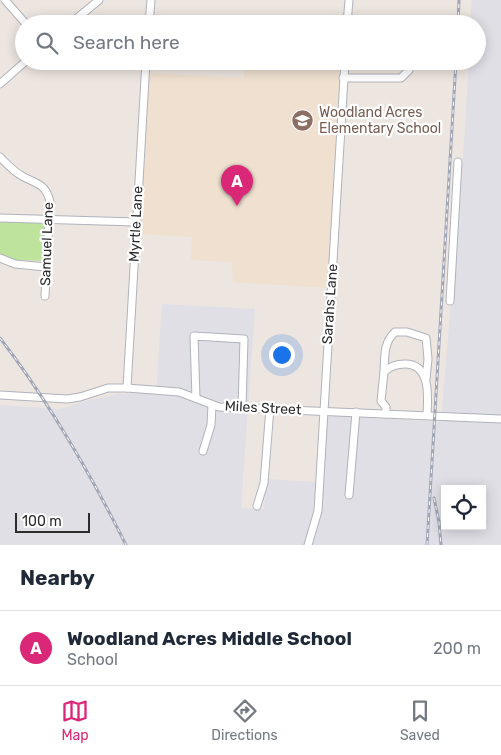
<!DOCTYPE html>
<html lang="en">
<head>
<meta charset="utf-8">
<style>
	:root { --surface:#fff; --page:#f6f6f7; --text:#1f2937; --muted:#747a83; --line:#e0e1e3; --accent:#db2777 }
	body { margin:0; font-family:Rubik,sans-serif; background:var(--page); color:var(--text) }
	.controls { position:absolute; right:15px; bottom:15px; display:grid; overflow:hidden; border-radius:0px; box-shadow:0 2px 12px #0003 }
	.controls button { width:45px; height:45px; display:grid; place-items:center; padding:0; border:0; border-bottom:1px solid var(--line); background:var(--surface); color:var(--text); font:25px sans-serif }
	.scale { position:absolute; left:15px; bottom:12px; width:75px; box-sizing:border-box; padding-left:5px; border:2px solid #2c2c2c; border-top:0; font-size:14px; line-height:18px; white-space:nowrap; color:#2c2c2c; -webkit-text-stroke:4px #fff; paint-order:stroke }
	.you { position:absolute; left:281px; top:354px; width:18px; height:18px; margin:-12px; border:4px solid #fff; border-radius:50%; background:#1a73e8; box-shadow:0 0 0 8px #1a73e833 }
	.badge { display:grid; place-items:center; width:32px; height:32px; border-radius:50%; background:var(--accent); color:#fff; font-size:16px; font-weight:700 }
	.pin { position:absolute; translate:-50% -41px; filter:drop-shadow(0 1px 2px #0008) }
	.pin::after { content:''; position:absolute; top:26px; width:18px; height:15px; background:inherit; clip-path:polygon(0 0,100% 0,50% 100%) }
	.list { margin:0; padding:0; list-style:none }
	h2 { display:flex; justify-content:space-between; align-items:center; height:65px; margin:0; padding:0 20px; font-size:21px }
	h2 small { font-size:16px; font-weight:400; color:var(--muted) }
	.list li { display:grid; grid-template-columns:32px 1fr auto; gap:15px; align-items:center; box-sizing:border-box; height:75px; padding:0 20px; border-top:1px solid var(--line) }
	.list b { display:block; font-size:19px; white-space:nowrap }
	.list p { margin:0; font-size:16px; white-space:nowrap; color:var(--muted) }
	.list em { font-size:16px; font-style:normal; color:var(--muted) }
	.icon { flex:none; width:28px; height:28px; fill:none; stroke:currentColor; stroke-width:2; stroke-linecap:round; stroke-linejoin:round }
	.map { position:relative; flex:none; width:501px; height:545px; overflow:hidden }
	.search { position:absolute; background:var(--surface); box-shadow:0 2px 12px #0003; left:15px; right:15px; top:15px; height:55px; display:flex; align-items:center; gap:12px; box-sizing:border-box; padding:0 18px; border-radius:28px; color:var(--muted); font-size:19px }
	.sheet { height:140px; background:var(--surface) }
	nav { display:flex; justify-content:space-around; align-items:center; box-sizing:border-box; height:70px; border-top:1px solid var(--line); background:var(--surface); font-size:14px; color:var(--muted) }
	nav a { display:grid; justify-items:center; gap:2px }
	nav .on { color:var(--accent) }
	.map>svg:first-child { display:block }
	.industrial { fill:#e0dfe6; fill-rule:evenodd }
	.education { fill:#efe0cf }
	.green { fill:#bee39c }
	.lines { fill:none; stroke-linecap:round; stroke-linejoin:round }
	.minor-casing { stroke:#afb3bc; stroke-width:9 }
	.minor { stroke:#fff; stroke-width:7 }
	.rail-casing { stroke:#a1a7b6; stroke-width:3 }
	.rail { stroke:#fff; stroke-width:1; stroke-dasharray:4; stroke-linecap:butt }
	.labels { text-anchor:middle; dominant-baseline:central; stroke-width:4.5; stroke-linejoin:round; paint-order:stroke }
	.education-label { font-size:14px; fill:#785e54; stroke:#fff; text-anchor:start }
	.street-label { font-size:14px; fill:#2c2c2c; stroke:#fff }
</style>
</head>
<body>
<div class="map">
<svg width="501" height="545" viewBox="0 0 501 545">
	<rect width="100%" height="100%" fill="#ede5df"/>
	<path class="industrial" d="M472,0H501V545H0V405L60,409L85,401L118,394L156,393L162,304L255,309L241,508L264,509L266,479L317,482L321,415L441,422L464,143L469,61H477V24H470ZM445,489H482V526H445Z"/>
	<path class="education" d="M246,61H316L343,64L329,288L233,282L232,262L191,260L192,237L138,234L148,73L244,78Z"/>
	<path class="green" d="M0,221L46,222L44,261L12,260L0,254Z"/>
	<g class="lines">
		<defs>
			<g id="minor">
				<path d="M5,0L26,24"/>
				<path d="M348,21L385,24"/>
				<path d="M70,24L99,0"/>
				<path d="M149,24L151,0"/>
				<path d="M347,24L349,0"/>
				<path d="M343,78H401L409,70L410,61"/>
				<path d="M0,84L26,61"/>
				<path d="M0,157C7,164 13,171 22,176C36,184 46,183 50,202L45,296"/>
				<path d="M0,218L136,222"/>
				<path d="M0,258L15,264L46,267"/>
				<path d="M450,301L458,162"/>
				<path d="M384,372C385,357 383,343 395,332H407L426,338L428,359L426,379"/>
				<path d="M127,388L146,61"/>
				<path d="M0,395L67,399L80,397L108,388H127L179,392L219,407L501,419"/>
				<path d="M196,398L194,336L244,339L242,408"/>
				<path d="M386,414V407L381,401L384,372C390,366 396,364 405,364C431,364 428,397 427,415"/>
				<path d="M203,451L211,425L212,405"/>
				<path d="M349,495L356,412"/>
				<path d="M257,506L264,483L270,408"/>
				<path d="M308,545L318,511L345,61"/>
			</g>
		</defs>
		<use href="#minor" class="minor-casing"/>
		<use href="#minor" class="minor"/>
		<defs>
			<g id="rail">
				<path d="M458,24L459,0"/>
				<path d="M0,338C49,402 90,473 126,545"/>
				<path d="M434,498L439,522L441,545"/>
				<path d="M427,545L456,61"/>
			</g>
		</defs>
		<use href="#rail" class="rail-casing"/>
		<use href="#rail" class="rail"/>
	</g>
	<defs>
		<symbol id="school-disc" viewBox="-11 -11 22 22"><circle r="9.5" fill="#8d6e63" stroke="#fff"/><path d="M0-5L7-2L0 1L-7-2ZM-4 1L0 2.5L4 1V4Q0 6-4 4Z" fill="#fff"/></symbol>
	</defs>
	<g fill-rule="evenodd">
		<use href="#school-disc" x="290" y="108" width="25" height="25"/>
	</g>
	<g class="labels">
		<g class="education-label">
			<text x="319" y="112">Woodland Acres<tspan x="319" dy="16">Elementary School</tspan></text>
		</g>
		<g class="street-label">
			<text transform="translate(136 224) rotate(-87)">Myrtle Lane</text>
			<text transform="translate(47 244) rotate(-88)">Samuel Lane</text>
			<text transform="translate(330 304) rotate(-86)">Sarahs Lane</text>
			<text transform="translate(263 408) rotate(3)">Miles Street</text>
		</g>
	</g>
</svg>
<div class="controls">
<button><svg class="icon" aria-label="locate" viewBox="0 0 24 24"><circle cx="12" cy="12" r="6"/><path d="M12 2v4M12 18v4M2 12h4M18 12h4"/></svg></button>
</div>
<div class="scale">100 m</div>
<div class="you"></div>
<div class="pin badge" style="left:237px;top:206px">A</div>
<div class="search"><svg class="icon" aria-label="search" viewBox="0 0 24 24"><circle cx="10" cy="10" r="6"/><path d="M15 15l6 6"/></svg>Search here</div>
</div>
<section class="sheet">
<h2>Nearby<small></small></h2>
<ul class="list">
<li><span class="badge">A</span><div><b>Woodland Acres Middle School</b><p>School</p></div><em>200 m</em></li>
</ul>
</section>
<nav>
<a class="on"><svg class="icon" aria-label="map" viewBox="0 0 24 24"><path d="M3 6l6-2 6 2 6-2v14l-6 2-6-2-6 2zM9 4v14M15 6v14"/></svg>Map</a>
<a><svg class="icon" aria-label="directions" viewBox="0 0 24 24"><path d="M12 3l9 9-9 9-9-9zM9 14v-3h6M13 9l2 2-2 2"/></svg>Directions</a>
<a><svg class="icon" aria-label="saved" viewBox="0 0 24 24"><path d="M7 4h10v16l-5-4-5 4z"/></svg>Saved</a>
</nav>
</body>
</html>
